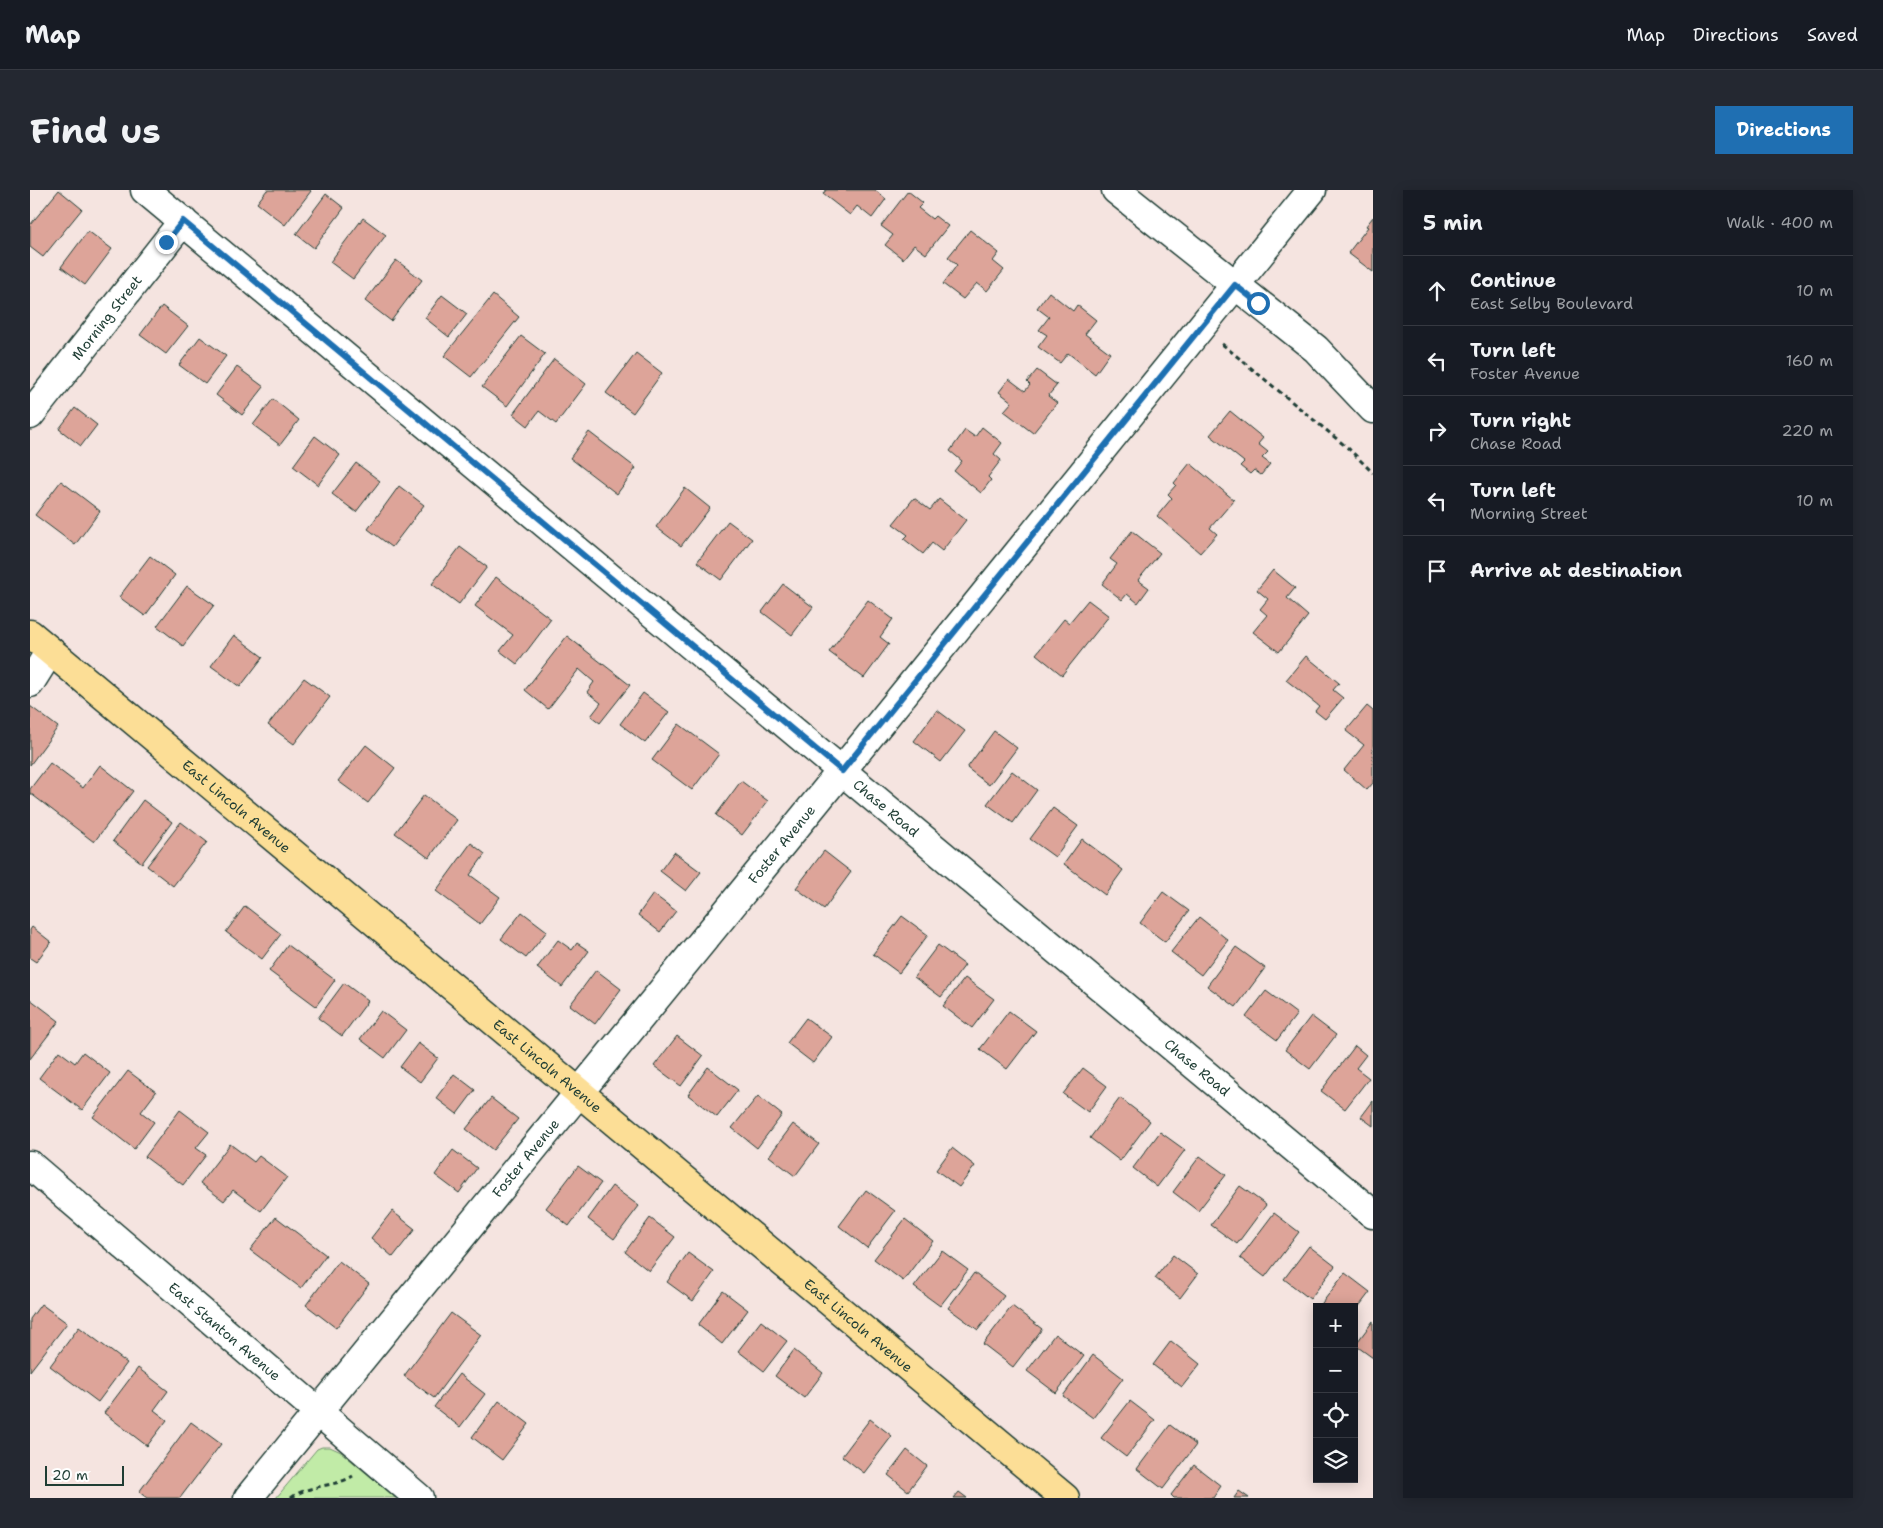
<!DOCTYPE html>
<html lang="en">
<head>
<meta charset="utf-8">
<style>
	:root { --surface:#171b24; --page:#242831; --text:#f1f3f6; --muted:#9ea1a6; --line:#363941; --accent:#1f6fb2 }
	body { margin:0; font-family:"Shantell Sans",sans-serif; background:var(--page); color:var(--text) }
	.controls { position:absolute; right:15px; bottom:15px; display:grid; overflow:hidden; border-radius:0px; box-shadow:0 2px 12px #0003 }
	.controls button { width:45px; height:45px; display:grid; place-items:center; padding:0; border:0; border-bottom:1px solid var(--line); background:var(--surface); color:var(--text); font:25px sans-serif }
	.scale { position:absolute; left:15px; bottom:12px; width:79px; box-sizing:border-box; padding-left:5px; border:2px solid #1f3d34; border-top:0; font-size:14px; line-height:18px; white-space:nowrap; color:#1f3d34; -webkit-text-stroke:4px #fff; paint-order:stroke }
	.stop { position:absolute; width:15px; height:15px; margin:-11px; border:4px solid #1f6fb2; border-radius:50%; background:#fff }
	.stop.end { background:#1f6fb2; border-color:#fff; box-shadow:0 1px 5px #0008 }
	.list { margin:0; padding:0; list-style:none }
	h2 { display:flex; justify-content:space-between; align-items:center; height:65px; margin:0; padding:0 20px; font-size:21px }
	h2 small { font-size:16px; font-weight:400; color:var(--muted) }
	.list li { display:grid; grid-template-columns:32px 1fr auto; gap:15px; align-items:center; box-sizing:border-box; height:70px; padding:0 20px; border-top:1px solid var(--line) }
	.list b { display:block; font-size:19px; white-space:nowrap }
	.list p { margin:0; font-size:16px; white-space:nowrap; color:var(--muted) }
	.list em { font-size:16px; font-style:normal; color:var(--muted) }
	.icon { flex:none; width:28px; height:28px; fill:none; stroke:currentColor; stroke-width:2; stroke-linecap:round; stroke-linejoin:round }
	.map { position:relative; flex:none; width:1343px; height:1308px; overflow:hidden; border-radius:0px }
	header { display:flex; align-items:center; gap:30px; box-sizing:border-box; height:70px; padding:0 25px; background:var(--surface); border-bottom:1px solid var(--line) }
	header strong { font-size:24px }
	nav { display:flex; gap:28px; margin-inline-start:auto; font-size:18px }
	.intro { display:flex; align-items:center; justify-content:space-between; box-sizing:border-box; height:120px; padding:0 30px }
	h1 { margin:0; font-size:35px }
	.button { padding:12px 22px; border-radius:0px; background:var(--accent); color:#fff; font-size:18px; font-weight:700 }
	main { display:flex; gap:30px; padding:0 30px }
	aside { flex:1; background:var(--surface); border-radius:0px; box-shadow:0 2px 12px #0003 }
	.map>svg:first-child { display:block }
	.green { fill:#c1eba7; stroke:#70946e }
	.building { fill:#dda499; stroke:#1f3d34 }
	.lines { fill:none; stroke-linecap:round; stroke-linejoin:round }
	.minor-casing { stroke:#1f3d34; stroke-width:31 }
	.major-casing { stroke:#1f3d34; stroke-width:31 }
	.path { stroke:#1f3d34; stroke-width:3; stroke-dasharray:5 4; stroke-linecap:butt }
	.minor { stroke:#fff; stroke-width:28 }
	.major { stroke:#fcde96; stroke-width:28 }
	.route { stroke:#1f6fb2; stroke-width:6 }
	.labels { text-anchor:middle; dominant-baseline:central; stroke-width:4; stroke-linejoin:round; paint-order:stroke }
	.street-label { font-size:14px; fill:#1f3d34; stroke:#fff }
</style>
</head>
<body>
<header>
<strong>Map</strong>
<nav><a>Map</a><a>Directions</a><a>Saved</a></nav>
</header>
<div class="intro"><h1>Find us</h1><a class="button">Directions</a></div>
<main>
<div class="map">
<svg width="1343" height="1308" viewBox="0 0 1343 1308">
	<rect width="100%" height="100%" fill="#f5e4e0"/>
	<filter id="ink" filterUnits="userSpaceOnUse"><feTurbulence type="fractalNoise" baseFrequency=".02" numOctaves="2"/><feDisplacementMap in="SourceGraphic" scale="10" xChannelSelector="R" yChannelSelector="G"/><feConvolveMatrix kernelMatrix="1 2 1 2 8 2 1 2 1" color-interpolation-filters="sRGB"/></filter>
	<g filter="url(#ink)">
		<path class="green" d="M292,1257H300L311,1262L366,1308H246L287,1259Z"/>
		<g class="building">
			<path d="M29,0L52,19L13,67L0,57V35Z"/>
			<path d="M237,0H280L281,1L255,35L227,13Z"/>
			<path d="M796,0H845L856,9L842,28L827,16L820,25L793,4Z"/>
			<path d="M878,1L893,13L888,18L902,29L905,26L918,36L896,64L884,55L873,69L855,55L863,45L851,36Z"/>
			<path d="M296,4L314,18L284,58L266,44Z"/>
			<path d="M1343,27V82L1318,63L1338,37L1336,36Z"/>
			<path d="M333,28L356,45L323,89L300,72Z"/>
			<path d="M940,40L969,63L963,71L974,80L957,101L947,93L933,109L913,94L927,75L918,67Z"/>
			<path d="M58,41L82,59L55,95L31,77Z"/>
			<path d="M366,70L392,90L361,131L335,111Z"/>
			<path d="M1019,102L1043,121L1047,115L1066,130L1055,144L1080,163L1065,184L1038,163L1030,173L1008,157L1017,145L1009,140L1019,127L1007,118Z"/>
			<path d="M412,105L437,124L419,147L395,128Z"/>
			<path d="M463,105L489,127L441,187L414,166Z"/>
			<path d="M132,116L158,136L136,164L110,145Z"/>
			<path d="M491,146L515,164L477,216L452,197Z"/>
			<path d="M170,147L196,166L175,194L149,175Z"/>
			<path d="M606,163L632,183L603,223L576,203Z"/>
			<path d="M524,169L556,194L526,234L509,221L498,236L483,224Z"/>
			<path d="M207,177L234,197L212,225L186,205Z"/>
			<path d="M1007,180L1027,195L1018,206L1027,213L1003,243L974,221L982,212L969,202L979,189L995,201L1000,195L997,192Z"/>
			<path d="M243,209L269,230L250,255L223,235Z"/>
			<path d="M45,218L67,235L51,256L29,239Z"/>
			<path d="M1200,221L1233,248L1228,254L1238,262L1232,268L1240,274L1231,285L1224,280L1220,284L1210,276L1214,272L1180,245Z"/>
			<path d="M952,237L972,253L964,264L971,270L958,287L961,290L951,303L924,281L932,271L920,261L935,240L945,247Z"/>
			<path d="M559,242L606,278L587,304L540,268Z"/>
			<path d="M285,246L310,265L288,295L263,276Z"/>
			<path d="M326,273L350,291L326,322L302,304Z"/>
			<path d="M1160,273L1204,310L1180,338L1187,344L1170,363L1127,326L1142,308L1138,304L1146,295L1144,293Z"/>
			<path d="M31,291L70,321L45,355L5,325Z"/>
			<path d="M369,296L394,315L362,357L338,339Z"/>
			<path d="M655,298L680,318L651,356L626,337Z"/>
			<path d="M884,308L900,320L909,309L936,330L912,361L902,353L893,364L874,349L878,345L863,334Z"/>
			<path d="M698,331L722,349L691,390L667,372Z"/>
			<path d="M1102,341L1130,363L1108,390L1119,398L1108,413L1097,404L1092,410L1072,394L1087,374L1080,369Z"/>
			<path d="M430,357L457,377L429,414L402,394Z"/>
			<path d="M120,366L145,385L115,426L89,407Z"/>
			<path d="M1243,380L1265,398L1257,408L1278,426L1249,462L1223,442L1237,425L1230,419L1238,409L1227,400Z"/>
			<path d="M466,387L521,429L487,474L470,461L483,445L445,416Z"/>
			<path d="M753,394L783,417L762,445L732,422Z"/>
			<path d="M157,396L184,415L153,456L127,436Z"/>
			<path d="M838,410L863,429L850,447L859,454L834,488L799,462Z"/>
			<path d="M1058,410L1079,426L1032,485L1006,464L1034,429L1039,433Z"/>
			<path d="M204,445L233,467L210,497L181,476Z"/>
			<path d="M537,446L600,495L570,533L561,526L571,513L557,502L564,492L549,479L518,519L495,500Z"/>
			<path d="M1276,466L1309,493L1303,500L1313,508L1295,529L1285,521L1289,516L1256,490Z"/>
			<path d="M274,488L300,507L264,554L238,535Z"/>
			<path d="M613,503L639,522L615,553L590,534Z"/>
			<path d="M0,516L28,537L0,575Z"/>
			<path d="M1337,516L1343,521V593L1337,600L1314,580L1334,555L1316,541Z"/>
			<path d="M907,520L935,541L911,572L884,551Z"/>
			<path d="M649,534L689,564L662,600L622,570Z"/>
			<path d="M964,541L987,558L959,595L937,578Z"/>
			<path d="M336,555L365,578L338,613L308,591Z"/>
			<path d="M20,573L53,598L70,575L103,601L64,652L0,603V599Z"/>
			<path d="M982,581L1007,600L983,633L957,614Z"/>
			<path d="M711,591L738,611L712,645L686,625Z"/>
			<path d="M394,605L427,630L399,668L365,643Z"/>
			<path d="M113,610L142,632L112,673L83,651Z"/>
			<path d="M1023,618L1048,636L1025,667L1000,649Z"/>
			<path d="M151,632L177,652L143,696L117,676Z"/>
			<path d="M1052,649L1093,680L1075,705L1034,674Z"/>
			<path d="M441,653L455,664L440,685L470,707L450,734L406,701Z"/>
			<path d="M794,661L821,682L794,719L766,698Z"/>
			<path d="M644,662L671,682L656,701L630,681Z"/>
			<path d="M1133,702L1159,721L1135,752L1110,733Z"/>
			<path d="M623,704L646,721L630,742L608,725Z"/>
			<path d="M215,716L251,744L232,769L196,742Z"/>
			<path d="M492,722L517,741L496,768L471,749Z"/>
			<path d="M872,726L898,745L869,783L843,764Z"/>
			<path d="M1169,727L1198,750L1171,785L1141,762Z"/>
			<path d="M2,737L21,752L6,772L0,768V740Z"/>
			<path d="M528,750L542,760L547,753L559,761L532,797L507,778Z"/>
			<path d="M258,755L305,790L286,816L239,781Z"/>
			<path d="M908,755L935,775L911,807L884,787Z"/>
			<path d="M1206,757L1235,778L1206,817L1177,796Z"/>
			<path d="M566,780L591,799L565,834L540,815Z"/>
			<path d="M935,788L964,809L942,838L913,816Z"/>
			<path d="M314,793L338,811L312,846L288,828Z"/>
			<path d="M1236,801L1267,824L1247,850L1216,827Z"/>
			<path d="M0,809L29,831L0,869Z"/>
			<path d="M351,821L376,840L355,868L330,849Z"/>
			<path d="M979,821L1006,841L977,879L950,859Z"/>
			<path d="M1281,826L1306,845L1280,879L1255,860Z"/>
			<path d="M776,828L802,847L783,873L757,853Z"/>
			<path d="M647,846L673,866L651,896L624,876Z"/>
			<path d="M388,853L408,868L390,892L370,877Z"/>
			<path d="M1325,856L1336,865L1326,878L1339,888L1315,919L1291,901Z"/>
			<path d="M29,861L45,873L53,862L80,883L52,920L9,888Z"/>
			<path d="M678,877L708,900L687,927L658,905Z"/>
			<path d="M1053,878L1077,896L1058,922L1033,904Z"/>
			<path d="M98,881L126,902L111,922L124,932L104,959L63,927Z"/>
			<path d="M424,884L445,900L427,924L406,908Z"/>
			<path d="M728,906L752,925L727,958L702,938Z"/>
			<path d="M461,908L488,929L463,960L436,939Z"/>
			<path d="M1090,908L1120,931L1090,971L1060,948Z"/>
			<path d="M1343,911V936L1331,927Z"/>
			<path d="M150,920L179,942L166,958L176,965L153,995L115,967Z"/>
			<path d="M763,934L789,954L765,986L739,966Z"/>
			<path d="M1130,942L1155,960L1127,997L1103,978Z"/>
			<path d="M200,954L224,972L229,966L257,987L231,1021L203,1000L194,1011L170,993Z"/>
			<path d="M922,958L945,976L929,997L906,980Z"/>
			<path d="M423,960L447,978L429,1003L405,985Z"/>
			<path d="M1170,966L1196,985L1168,1021L1143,1002Z"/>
			<path d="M548,976L571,993L539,1036L516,1018Z"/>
			<path d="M582,996L609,1016L584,1049L558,1029Z"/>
			<path d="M1210,996L1236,1015L1207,1054L1181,1035Z"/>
			<path d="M836,1000L865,1021L837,1058L809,1036Z"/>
			<path d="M362,1021L385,1039L363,1067L341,1048Z"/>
			<path d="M1244,1023L1269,1042L1235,1087L1210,1068Z"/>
			<path d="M246,1027L296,1065L271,1098L220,1060Z"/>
			<path d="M620,1028L645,1047L619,1081L595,1062Z"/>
			<path d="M875,1029L903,1051L873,1091L844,1069Z"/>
			<path d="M1279,1056L1305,1076L1280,1109L1254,1089Z"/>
			<path d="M912,1061L938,1080L910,1116L884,1097Z"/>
			<path d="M658,1063L684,1082L663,1111L637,1092Z"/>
			<path d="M1143,1065L1168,1084L1150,1108L1125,1088Z"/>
			<path d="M309,1071L339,1094L306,1138L276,1115Z"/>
			<path d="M944,1083L974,1106L948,1140L918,1118Z"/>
			<path d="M1315,1083L1340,1102L1324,1123V1117H1289Z"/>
			<path d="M693,1101L718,1120L692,1154L668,1135Z"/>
			<path d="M11,1114L37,1133L0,1181V1129Z"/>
			<path d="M982,1116L1012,1139L983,1177L953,1154Z"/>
			<path d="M421,1123L451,1145L404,1208L374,1186Z"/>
			<path d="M731,1131L757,1151L734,1181L708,1161Z"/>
			<path d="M1343,1131V1168L1325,1155Z"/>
			<path d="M49,1137L97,1173L68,1212L20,1176Z"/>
			<path d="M1025,1144L1054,1166L1026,1203L997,1181Z"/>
			<path d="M1141,1151L1170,1174L1152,1197L1123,1175Z"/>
			<path d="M764,1160L793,1183L774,1208L745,1186Z"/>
			<path d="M1063,1165L1093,1188L1063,1228L1033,1206Z"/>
			<path d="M108,1178L138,1201L124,1220L137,1230L117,1256L74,1223Z"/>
			<path d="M429,1184L455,1204L430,1237L404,1217Z"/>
			<path d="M469,1211L499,1234L472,1270L442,1247Z"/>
			<path d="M1100,1211L1125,1230L1096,1267L1071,1248Z"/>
			<path d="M840,1229L862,1246L834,1283L812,1266Z"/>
			<path d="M161,1232L191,1254L150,1308H117L109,1302Z"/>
			<path d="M1140,1235L1166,1255L1133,1299L1107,1279Z"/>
			<path d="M877,1260L897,1276L878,1301L858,1285Z"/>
			<path d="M1164,1275L1191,1296L1183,1308H1144L1141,1305Z"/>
			<path d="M1209,1301L1219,1308H1204Z"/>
			<path d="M929,1302L937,1308H924Z"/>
		</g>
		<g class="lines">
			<defs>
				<g id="minor">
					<path id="s1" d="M115,0L1343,1024"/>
					<path d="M1086,0L1286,159L1343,219"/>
					<path id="s2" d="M0,225L153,31"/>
					<path d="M0,493L20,461"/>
					<path id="s3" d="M0,975L389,1308"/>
					<path id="s4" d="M218,1308L787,611L1282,0"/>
				</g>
				<g id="major">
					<path id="s5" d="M0,444L1035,1308"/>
				</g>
			</defs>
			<use href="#minor" class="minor-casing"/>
			<use href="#major" class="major-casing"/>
			<g class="path">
				<path d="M1192,154L1319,259L1343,283"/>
				<path d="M261,1308C279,1294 303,1298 323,1286"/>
			</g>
			<use href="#minor" class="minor"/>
			<use href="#major" class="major"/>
		</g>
	</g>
	<g class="lines" filter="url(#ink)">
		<path class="route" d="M136,52L153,31L812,581L1205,95L1228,113"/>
	</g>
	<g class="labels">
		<g class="street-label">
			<text stroke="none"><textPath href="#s2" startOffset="124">Morning Street</textPath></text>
			<text stroke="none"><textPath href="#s5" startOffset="269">East Lincoln Avenue</textPath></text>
			<text stroke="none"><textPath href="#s1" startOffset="965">Chase Road</textPath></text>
			<text stroke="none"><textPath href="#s4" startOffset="844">Foster Avenue</textPath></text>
			<text stroke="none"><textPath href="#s5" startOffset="674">East Lincoln Avenue</textPath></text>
			<text stroke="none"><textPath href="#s1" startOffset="1370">Chase Road</textPath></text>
			<text stroke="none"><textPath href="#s4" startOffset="439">Foster Avenue</textPath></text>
			<text stroke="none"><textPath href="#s5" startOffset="1079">East Lincoln Avenue</textPath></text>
			<text stroke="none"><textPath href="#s3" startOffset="256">East Stanton Avenue</textPath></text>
		</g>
	</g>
</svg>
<div class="controls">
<button>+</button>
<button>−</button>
<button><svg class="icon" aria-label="locate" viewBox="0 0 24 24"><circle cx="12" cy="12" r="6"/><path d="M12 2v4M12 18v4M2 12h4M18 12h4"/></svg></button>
<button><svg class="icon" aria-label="layers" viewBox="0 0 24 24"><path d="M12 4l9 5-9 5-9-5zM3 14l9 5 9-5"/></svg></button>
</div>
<div class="scale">20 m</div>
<div class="stop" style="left:1228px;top:113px"></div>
<div class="stop end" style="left:136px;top:52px"></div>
</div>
<aside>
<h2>5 min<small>Walk · 400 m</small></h2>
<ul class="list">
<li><svg class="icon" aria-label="ahead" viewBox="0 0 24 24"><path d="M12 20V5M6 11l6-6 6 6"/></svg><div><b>Continue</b><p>East Selby Boulevard</p></div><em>10 m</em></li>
<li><svg class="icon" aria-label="left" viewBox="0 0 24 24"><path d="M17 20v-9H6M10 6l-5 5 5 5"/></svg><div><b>Turn left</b><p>Foster Avenue</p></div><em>160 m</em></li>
<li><svg class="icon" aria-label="right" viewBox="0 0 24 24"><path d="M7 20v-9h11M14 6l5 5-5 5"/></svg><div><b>Turn right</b><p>Chase Road</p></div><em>220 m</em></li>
<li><svg class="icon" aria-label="left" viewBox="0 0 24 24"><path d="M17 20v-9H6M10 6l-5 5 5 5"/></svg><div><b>Turn left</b><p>Morning Street</p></div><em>10 m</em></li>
<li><svg class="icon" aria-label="arrive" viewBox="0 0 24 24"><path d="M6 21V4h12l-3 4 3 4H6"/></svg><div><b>Arrive at destination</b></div></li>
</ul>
</aside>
</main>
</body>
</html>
